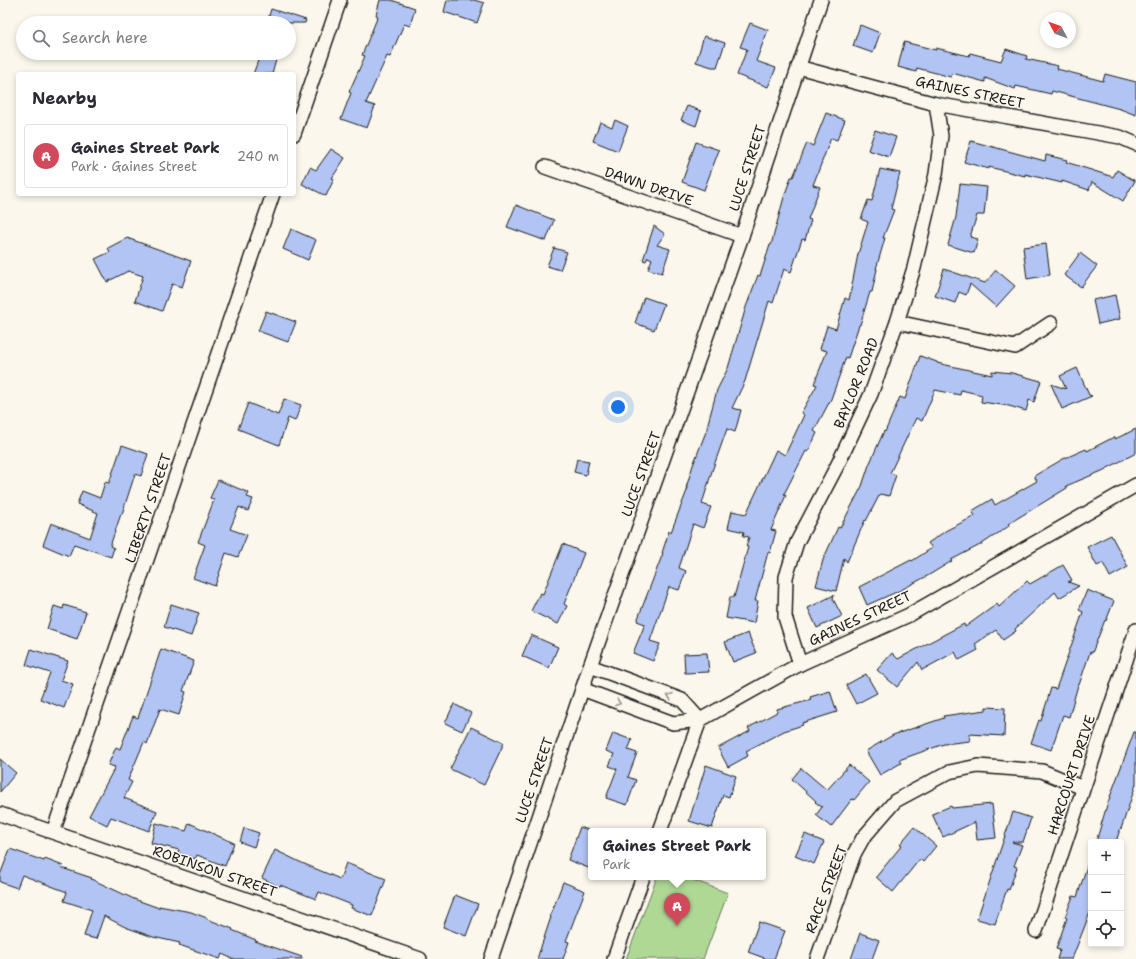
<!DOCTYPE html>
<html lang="en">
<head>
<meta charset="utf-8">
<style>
	:root { --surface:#fff; --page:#f7f7f7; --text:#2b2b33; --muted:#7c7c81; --line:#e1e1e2; --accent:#d1495b }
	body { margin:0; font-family:"Shantell Sans",sans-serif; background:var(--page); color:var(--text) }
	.controls { position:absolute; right:12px; bottom:12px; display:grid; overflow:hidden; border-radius:4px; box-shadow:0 2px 6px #0003 }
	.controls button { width:36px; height:36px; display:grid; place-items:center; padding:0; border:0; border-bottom:1px solid var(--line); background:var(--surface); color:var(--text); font:20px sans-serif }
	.compass { position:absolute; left:1040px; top:12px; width:36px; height:36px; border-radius:50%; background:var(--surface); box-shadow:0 2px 6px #0003; rotate:311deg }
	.you { position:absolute; left:618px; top:407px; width:14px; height:14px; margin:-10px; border:3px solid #fff; border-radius:50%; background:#1a73e8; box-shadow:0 0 0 6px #1a73e833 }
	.badge { display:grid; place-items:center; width:26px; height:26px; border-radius:50%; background:var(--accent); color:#fff; font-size:13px; font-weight:700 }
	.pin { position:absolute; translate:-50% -33px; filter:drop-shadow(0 1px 2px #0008) }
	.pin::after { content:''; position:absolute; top:21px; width:14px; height:12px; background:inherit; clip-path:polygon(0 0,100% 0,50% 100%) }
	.popup { position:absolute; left:588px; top:828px; width:178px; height:52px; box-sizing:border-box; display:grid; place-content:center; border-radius:4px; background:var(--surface); filter:drop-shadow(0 1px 3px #0005); font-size:13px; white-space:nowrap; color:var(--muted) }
	.popup b { font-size:15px; color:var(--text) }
	.popup::after { content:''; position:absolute; left:50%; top:100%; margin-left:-8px; border:8px solid transparent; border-top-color:var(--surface) }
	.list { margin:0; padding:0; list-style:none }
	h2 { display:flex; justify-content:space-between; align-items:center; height:52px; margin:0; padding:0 16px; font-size:17px }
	h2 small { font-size:13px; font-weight:400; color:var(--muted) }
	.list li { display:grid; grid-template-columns:26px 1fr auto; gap:12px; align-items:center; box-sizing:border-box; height:64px; margin:0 8px 8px; padding:0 8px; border:1px solid var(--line); border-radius:4px }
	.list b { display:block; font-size:15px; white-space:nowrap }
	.list p { margin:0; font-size:13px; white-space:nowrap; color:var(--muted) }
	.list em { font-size:13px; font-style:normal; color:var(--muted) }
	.icon { flex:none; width:22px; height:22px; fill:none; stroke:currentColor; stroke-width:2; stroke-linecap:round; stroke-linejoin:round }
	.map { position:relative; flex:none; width:1136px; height:959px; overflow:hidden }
	.search { position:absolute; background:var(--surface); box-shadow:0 2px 6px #0003; left:16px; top:16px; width:280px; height:44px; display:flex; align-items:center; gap:10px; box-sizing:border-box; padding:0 14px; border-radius:22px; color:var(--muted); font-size:15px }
	.panel { position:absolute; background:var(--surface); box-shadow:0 2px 6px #0003; left:16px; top:72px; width:280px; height:124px; border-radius:4px }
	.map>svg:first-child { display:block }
	.green { fill:#afd895; stroke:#667a58 }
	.building { fill:#b1c4f3; stroke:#1c1c1c }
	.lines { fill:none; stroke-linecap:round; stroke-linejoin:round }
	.street-casing { stroke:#1c1c1c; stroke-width:16 }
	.street { stroke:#fbf7ec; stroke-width:13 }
	.oneway { stroke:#97948e }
	.labels { text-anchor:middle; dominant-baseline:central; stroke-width:3; stroke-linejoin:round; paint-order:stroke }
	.street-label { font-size:14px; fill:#1c1c1c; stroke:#fbf7ec }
</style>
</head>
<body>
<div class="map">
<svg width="1136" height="959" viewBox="0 0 1136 959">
	<rect width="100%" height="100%" fill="#fbf7ec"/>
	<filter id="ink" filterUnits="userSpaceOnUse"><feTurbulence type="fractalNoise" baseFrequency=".025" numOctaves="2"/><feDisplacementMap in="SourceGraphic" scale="8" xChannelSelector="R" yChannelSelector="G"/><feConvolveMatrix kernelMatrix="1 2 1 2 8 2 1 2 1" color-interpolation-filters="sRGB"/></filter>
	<g filter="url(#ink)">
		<path class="green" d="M657,877H685L728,893L703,959H626Z"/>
		<g class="building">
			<path d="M380,0H391L415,8L410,26L404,24L390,57L387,56L366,103L375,106L367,128L341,119L351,93L349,92L365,56L362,55L378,16L376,15Z"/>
			<path d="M447,0H474L484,3L477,23L444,12Z"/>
			<path d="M271,9L306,20L305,23H267Z"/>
			<path d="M750,23L768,30L756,61L776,68L768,87L737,75L747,49L740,47Z"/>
			<path d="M860,25L880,33L873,53L853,46Z"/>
			<path d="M704,36L725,43L717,67H712L696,62Z"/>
			<path d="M904,42L936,50V48L969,56L970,53L1001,61L1006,49L1027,56L1026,59L1058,66L1057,69L1103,81L1105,74L1136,82V115L1120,109L1052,91L1051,94L1016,86L1015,89L985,78V82L952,73L951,77L917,68L916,72L898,67Z"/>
			<path d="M261,53H278L272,74H253Z"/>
			<path d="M687,106L701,111L696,126L681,120Z"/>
			<path d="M826,113L845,120L837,140L831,138L813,185L820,187L808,219L811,220L805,240L802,239L791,272L784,269L773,303L769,301L745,381L732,408L741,410L735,432L727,429L712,471L702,504L711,507L703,528L693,524L679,568L686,571L679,590L669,587L650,641L660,644L653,661L633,653L645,624L637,621L663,553H662L669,531L671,532L688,488H686L693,465L709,424L708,423L717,390L728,368L746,307L758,275L760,276L770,245H771L784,197L791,177H793L807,143L813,146Z"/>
			<path d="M615,120L628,126L618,151L593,141L600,122L612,127Z"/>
			<path d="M875,130L896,137L889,157L868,150Z"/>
			<path d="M971,141L1045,161L1046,155L1067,160L1066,162L1113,177L1117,170L1135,181L1123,201L1092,182L1089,190L1062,181V183L1025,174V176L989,167V169L964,162Z"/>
			<path d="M696,142L719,150L704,190L682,182Z"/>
			<path d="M331,149L345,158L332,178L334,179L326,196L302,184L310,167L316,170Z"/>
			<path d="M880,169L900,173L891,209L894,210L883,238H885L876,269H877L872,292H870L860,325H859L848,358L846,357L831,399L814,431L817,433L808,452L806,451L784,494L786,495L771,530L776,531L770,553L768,552L755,601H758L754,623L726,618L730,597H734L748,547L746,546L749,537L743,536L744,532L728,528L732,511L746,514L776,450L785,455L804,415L801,413L817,385L814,384L827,351L820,349L827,326L836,329L845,298L849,300L858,254L868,222L861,219L868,200L872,201Z"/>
			<path d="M960,184L987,187L984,215H977L970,237L978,239L974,253L948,245L956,217Z"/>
			<path d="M516,205L554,220L546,241L507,227Z"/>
			<path d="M654,226L665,234L657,245L670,249L662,273L648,269L652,259L648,257L646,261L643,260Z"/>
			<path d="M291,229L316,240L308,260L283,249Z"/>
			<path d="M127,238L191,261L182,287L172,284L162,311L135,301L143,276L128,271L107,282L95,259L110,252L108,248Z"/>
			<path d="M1046,244L1050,275L1027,279L1023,247Z"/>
			<path d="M554,248L567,252L560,270L547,266Z"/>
			<path d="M1080,253L1097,266L1081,287L1064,275Z"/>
			<path d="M944,269L985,283L996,270L1015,286L996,307L970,284L966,295L959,292L955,303L935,296Z"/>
			<path d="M1115,295L1120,319L1098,324L1093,300Z"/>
			<path d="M644,297L664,304L654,330L635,323Z"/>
			<path d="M266,311L296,322L288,342L258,331Z"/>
			<path d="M920,356L937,362V363L992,375V371L1012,373L1041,381L1034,402L1029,400L1026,411L1009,406L981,402L982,395L961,390L960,395L935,390L922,421L916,418L890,473L896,475L889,496L880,494L866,521L865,520L847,562L844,558L836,591L816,586L823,560L838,527L840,528L862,486L869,465L884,431L885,432L900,397L905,399Z"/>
			<path d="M1077,368L1089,395L1092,396L1062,409L1051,384L1066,389L1060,376Z"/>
			<path d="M284,399L301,405L295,421L288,418L279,445L238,429L248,403L278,415Z"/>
			<path d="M1136,429V453L1102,471L1066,486L1067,488L1008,524L1009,526L982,544L951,560L952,561L929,575L901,590L867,605L859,587L911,560L912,561L932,548L928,543L947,530L975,516L972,511L992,499L995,505L1037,481L1034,476L1063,459L1086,449L1087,451L1114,437L1115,439Z"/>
			<path d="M122,445L148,454L141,476L135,474L122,514H121L110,546L114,548L111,557L74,544L69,556L43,545L51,523L90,538L98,513L77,504L82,491L100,498L105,482L109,483Z"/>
			<path d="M577,459L589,461L586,475L574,472Z"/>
			<path d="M218,480L249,493L247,497L253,499L248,511L239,507L230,529L247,535L238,557L226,553L215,586L193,578L205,545L198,542L214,500L210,498Z"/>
			<path d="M1111,535L1128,567L1110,577L1103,563L1097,566L1087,547Z"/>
			<path d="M563,544L584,553L564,604L567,606L558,624L531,611L540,593L543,594Z"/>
			<path d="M1063,565L1072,580L1068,582L1079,586L1059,598L1055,592L1015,629L1016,631L1003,640L996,630L975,644L978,650L959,660L955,652L922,670L918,662L897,687L877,670L892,653L898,659L964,624L965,627L997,604L999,607L1027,581L1030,584Z"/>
			<path d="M1087,590L1114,601L1106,621L1105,620L1092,653L1090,652L1079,685H1078L1069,717L1063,715L1051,750L1031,743L1039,720L1041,721L1051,688L1056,689L1083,612L1079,610Z"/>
			<path d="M834,595L833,599L842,616L817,628L808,608Z"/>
			<path d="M171,604L199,613L191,636L164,627Z"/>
			<path d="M64,605L86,612L77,639L47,629L54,606L63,609Z"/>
			<path d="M748,633L756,653L733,662L725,642Z"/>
			<path d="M531,635L558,647L549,668L522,656Z"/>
			<path d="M31,649L68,661L61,680L73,684L64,708L40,699L50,673L26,665Z"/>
			<path d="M161,649L194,661L183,691L186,692L179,715L160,709L147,744L144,742L128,780L132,782L124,798L157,811L149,831L111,817L107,825L89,816L115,767L108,765L116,747L120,749L133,716L138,718Z"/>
			<path d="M707,653L709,672L685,673L684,654Z"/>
			<path d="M866,674L877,693L856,704L846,685Z"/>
			<path d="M830,691L837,712L802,723L803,725L784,731L746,751L748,756L728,767L718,748L750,731L748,728L777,712V709L811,700L810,697Z"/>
			<path d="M454,704L471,713L462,731L445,723Z"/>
			<path d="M986,707L1005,708L1004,736L969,734L970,741L944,744L899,760L901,763L880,775L866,751L893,735L944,718L943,716L986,710Z"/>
			<path d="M471,727L504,743L484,785L450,769Z"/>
			<path d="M1134,732H1136V784L1121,829H1120L1116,842H1096L1107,805Z"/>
			<path d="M613,733L632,740L628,750L637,753L628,777L636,780L627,805L606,798L617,769L609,766L614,754L606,751Z"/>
			<path d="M0,759L16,773L0,792Z"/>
			<path d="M706,765L736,776L729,797L723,795L712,828L689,821Z"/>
			<path d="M849,765L869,782L854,800L852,799L831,827L816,815L822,807L815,802L816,801L792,779L801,768L827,790Z"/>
			<path d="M992,804L996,838L977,840L975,822L943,837L932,814L951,806L952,808Z"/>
			<path d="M1013,812L1031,818L1023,842H1012L1022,845L1014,866L1017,867L1009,890L1007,889L995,924L977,919Z"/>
			<path d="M156,823L186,831L189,823L234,843L225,866L197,855L195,859L178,853L179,850L151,843Z"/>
			<path d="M580,827L591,831V869L568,860Z"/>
			<path d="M914,827L936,846L923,862L920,859L893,892L876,877L902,845L900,844Z"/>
			<path d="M244,828L259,833L254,847L240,842Z"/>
			<path d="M805,834L824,842L814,864L795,856Z"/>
			<path d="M10,849L44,861L45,859L63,866L62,868L92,878L91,879L134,899L159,908V906L191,912L207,918V919L233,929L232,930L256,940L255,941L302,957V959H233L222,954L220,959L179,945L180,943L153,937L125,927L104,916L96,939L84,936L92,910L64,901L67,892L22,875L17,888L0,882V875Z"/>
			<path d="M275,850L302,863L340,879L346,863L386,879L372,916L351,908L352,905L319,892L316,899L280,885L279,887L262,878Z"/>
			<path d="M1089,860H1091V910L1072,959H1057L1060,950L1056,949L1067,918L1065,917L1073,896L1077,897Z"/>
			<path d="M563,882L585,891L566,941L569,942L563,959H537L551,917H550Z"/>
			<path d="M455,895L478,904L466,936L443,927Z"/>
			<path d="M759,922L785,931L774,959H767L748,952Z"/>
			<path d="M860,933L879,940L872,959H851Z"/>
		</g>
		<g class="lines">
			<defs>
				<g id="street">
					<path d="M798,67L936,104L1120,137L1136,144"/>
					<path d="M294,134L340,0"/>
					<path d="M545,167L742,236"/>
					<path d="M897,322L1015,347L1051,323"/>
					<path d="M800,664L785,617L786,577L797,542L838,464L871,394L897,322L914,268L936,174L941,136L936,104"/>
					<path d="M590,666L682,700L700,720"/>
					<path d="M582,689L673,723L700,720"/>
					<path d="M0,814L420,959"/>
					<path d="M660,831L700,720L800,664L909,615L1136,485"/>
					<path d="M53,832L273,194"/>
					<path d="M1036,931L1136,630"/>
					<path d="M491,959L590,666L742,236L821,0"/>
					<path d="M614,959L643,877"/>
					<path d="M817,959L854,854L863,838L895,801L949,772L978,766L1042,771L1083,788"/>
				</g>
			</defs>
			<use href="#street" class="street-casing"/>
			<use href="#street" class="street"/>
		</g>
		<defs><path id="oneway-chevron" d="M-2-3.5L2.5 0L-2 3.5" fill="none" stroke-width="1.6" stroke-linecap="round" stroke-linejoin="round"/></defs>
		<g class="oneway">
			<use href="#oneway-chevron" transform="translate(670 696) rotate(-160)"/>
			<use href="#oneway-chevron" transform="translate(618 703) rotate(20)"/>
		</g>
	</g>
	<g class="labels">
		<g class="street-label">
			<text transform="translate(970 92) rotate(12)">GAINES STREET</text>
			<text transform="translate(747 168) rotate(-72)">LUCE STREET</text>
			<text transform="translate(649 186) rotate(19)">DAWN DRIVE</text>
			<text transform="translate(856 383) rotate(-68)">BAYLOR ROAD</text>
			<text transform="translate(641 474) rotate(-70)">LUCE STREET</text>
			<text transform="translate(148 508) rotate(-71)">LIBERTY STREET</text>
			<text transform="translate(860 618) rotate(-25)">GAINES STREET</text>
			<text transform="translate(1071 775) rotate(-72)">HARCOURT DRIVE</text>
			<text transform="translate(534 780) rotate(-71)">LUCE STREET</text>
			<text transform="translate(215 871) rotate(19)">ROBINSON STREET</text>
			<text transform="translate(826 889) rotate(-69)">RACE STREET</text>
		</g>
	</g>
</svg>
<div class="controls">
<button>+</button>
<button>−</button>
<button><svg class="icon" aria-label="locate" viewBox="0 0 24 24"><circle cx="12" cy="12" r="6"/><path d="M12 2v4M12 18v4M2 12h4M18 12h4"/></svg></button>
</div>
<svg class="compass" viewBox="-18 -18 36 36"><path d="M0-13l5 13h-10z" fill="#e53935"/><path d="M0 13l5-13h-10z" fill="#7c7c81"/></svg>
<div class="you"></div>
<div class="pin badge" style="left:677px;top:926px">A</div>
<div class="popup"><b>Gaines Street Park</b>Park</div>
<div class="search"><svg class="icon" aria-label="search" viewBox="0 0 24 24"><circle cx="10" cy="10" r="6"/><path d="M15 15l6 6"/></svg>Search here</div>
<section class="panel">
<h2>Nearby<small></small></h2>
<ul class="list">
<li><span class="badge">A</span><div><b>Gaines Street Park</b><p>Park · Gaines Street</p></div><em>240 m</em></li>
</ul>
</section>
</div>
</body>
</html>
